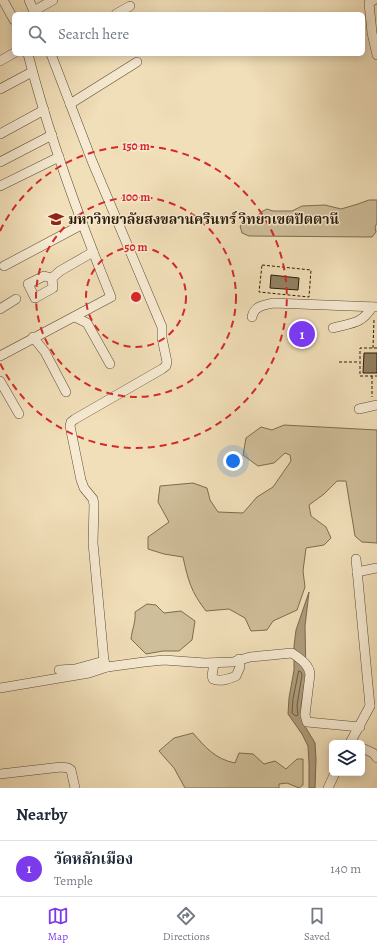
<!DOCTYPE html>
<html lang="en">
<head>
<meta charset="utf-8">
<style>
	:root { --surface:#fff; --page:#f6f6f7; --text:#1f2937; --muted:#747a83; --line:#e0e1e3; --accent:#7c3aed }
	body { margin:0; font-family:Alegreya,"Noto Serif Thai",serif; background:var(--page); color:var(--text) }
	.controls { position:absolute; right:12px; bottom:12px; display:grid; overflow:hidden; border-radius:6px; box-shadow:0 2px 10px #0003 }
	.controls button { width:36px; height:36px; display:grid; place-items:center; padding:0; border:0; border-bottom:1px solid var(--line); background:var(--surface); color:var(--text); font:20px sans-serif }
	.you { position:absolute; left:233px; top:461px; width:14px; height:14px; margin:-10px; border:3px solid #fff; border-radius:50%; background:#1a73e8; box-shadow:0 0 0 6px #1a73e833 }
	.badge { display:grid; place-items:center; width:26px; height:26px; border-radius:50%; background:var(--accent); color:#fff; font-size:13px; font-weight:700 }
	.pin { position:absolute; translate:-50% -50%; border:2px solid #fff; box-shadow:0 1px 4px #0006 }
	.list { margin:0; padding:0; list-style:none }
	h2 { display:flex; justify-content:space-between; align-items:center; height:52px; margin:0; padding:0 16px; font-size:17px }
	h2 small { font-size:13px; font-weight:400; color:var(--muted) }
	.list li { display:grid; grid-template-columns:26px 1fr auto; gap:12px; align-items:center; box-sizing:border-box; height:56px; padding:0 16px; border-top:1px solid var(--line) }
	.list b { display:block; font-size:15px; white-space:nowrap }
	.list p { margin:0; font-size:13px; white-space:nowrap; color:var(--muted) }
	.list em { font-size:13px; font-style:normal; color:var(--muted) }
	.icon { flex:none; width:22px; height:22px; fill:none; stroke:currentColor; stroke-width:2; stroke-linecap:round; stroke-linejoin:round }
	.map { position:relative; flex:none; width:377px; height:788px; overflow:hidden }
	.search { position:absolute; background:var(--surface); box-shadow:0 2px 10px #0003; left:12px; right:12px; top:12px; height:44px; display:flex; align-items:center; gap:10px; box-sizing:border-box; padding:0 14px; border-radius:6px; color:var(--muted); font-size:15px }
	.sheet { height:108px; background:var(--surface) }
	nav { display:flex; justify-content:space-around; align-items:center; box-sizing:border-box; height:56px; border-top:1px solid var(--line); background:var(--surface); font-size:11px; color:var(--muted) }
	nav a { display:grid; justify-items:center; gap:2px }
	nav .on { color:var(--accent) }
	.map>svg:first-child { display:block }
	.green { fill:#cfbe9a; stroke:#7d6c50 }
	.water { fill:#ae9c7c; stroke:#7a684c }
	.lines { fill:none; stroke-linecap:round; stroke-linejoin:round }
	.shore { stroke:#6c5c40; stroke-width:1 }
	.building { fill:#928163; stroke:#2b1b05 }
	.minor-casing { stroke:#5c4c32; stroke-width:10 }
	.path { stroke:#2b1b05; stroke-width:1; stroke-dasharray:3 2; stroke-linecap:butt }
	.minor { stroke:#f6ead2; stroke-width:9 }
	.ring { fill:none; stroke:#d62828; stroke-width:2; stroke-dasharray:7 5 }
	.labels { text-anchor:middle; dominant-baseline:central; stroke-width:3; stroke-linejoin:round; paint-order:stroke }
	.poi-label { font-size:14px; font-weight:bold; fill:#2b1b05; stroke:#f6ead2; text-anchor:start }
	.centre { fill:#d62828; stroke:#f6ead2; stroke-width:2 }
	.ring-label { font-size:12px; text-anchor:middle; font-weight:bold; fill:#d62828; stroke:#f6ead2; stroke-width:3; stroke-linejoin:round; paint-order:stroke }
</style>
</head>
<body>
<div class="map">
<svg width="377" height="788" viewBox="0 0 377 788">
	<rect width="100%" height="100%" fill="#f1dfb9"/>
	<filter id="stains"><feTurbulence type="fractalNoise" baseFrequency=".005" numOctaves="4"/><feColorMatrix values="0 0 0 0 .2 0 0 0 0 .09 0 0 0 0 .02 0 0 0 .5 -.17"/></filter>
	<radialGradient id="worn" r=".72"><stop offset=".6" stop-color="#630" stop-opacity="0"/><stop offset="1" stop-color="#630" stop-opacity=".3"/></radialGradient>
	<g class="green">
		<path d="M369,200H377V223L375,227L376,232L372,237L249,236L242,233L240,226L248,219L256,218L261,212L267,209L273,211H292L302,206L325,205L341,209L358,204Z"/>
		<path d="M284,425L377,430V543L362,542L355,536L346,481H337L324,494L309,505L311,516L326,527L331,538L324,545L306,548L303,571L305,587L297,610L273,621L267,630L251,631L245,618L229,609L206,611C191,592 188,580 183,557L164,554L148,549V537L169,522L158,502L160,486L193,483L207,488L210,500L218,512L243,513L257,497L273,487L291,461L290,455L285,453L274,463L258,466L243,455L246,438L261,427L272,430Z"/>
		<path d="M147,604L156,605L164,613L181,611L195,621L192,640L179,651H163L146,654L131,639C132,629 136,622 135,612Z"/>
		<path d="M193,733C205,747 215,759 235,763L239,753L253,754L264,764L275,761L286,769L297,759H303V785L299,788L287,783L279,784V788H185L174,768L159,751L174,738Z"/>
	</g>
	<path class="water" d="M309,592L305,626L306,676L301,706L303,723L315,743L316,760L315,788H309V763L308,746L302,734L288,714L289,698L294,670V646L296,630Z"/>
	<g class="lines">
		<path class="shore" d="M299,671L301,672L302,675L297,705L298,715L296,716L292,713L293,699Z"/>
	</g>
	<g class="building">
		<path d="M271,275L299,278L298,290L270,288Z"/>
		<path d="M364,353H377V373H363Z"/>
	</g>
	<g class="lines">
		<defs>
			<g id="minor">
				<path d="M3,0L14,20"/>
				<path d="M29,0L35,14"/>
				<path d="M374,0L369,3L372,33L377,55"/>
				<path d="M34,11L53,0"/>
				<path d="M116,14L130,6"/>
				<path d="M51,54L92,161L162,327V338L167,362L166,366L162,369L75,419L71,422L70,426L81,480L84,488L93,499L94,505L93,543L104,661L107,667L144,662L164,660L205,663L233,662L250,657L292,653C300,659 309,664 310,674L305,715L307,722L360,727"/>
				<path d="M0,61L14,53"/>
				<path d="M0,89L32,72"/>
				<path d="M70,104L137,62"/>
				<path d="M0,134L44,110"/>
				<path d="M0,162L52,135"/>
				<path d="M0,186L59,157"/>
				<path d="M4,266L83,224"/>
				<path d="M52,278L44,276L28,284L35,298L53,288L52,278L60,271L93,252"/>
				<path d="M0,309L16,299"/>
				<path d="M75,317L87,323L110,364"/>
				<path d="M252,317C254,306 264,305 273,303L377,307"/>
				<path d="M333,328C351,323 362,324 372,307"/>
				<path d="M33,337L45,352L66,392"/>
				<path d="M0,356L111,297C79,218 49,137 28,54"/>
				<path d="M0,381L19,414"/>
				<path d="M359,409L377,405"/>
				<path d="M356,559L370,706"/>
				<path d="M357,572L377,568"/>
				<path d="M214,663L212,676L213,679C221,682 229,679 236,676L240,667L239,659"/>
				<path d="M59,670L75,669L104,661"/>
				<path d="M0,688L89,673L107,667"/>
				<path d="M350,743L370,706"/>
				<path d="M362,748L373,753L377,758"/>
				<path d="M0,774L61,767L68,768L71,770L75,788"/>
				<path d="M328,788L335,773"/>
			</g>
		</defs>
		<use href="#minor" class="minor-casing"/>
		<g class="path">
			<path d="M262,265L311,270L309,297L259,292Z"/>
			<path d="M373,348L374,319"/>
			<path d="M377,348H360V376H377"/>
			<path d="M339,362H359"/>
			<path d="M372,376V397"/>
		</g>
		<use href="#minor" class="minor"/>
	</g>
	<g class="ring">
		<circle cx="136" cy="297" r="50"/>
		<circle cx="136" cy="297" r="100"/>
		<path d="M0 231A151 151 0 1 1 0 363"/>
	</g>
	<defs>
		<symbol id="university-bare" viewBox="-9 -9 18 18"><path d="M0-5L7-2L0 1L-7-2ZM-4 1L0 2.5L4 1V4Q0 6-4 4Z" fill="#8f2418" stroke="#f6ead2" stroke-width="2.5" paint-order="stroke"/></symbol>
	</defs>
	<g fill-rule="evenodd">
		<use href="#university-bare" x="45" y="208" width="22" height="22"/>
	</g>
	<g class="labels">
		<g class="poi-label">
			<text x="68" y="219">มหาวิทยาลัยสงขลานครินทร์ วิทยาเขตปัตตานี</text>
		</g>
	</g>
	<circle cx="136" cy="297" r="6" class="centre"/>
	<g class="ring-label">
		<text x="136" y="150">150 m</text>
		<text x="136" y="201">100 m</text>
		<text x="136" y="251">50 m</text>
	</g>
	<rect width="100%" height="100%" filter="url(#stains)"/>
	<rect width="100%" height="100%" fill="url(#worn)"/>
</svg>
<div class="controls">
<button><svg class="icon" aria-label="layers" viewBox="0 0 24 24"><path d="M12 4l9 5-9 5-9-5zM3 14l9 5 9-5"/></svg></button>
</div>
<div class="you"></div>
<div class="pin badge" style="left:302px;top:334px">1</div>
<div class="search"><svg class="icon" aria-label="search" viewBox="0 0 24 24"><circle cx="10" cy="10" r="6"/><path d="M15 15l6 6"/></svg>Search here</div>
</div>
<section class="sheet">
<h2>Nearby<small></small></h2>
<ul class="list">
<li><span class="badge">1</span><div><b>วัดหลักเมือง</b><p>Temple</p></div><em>140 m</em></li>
</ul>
</section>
<nav>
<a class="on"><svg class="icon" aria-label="map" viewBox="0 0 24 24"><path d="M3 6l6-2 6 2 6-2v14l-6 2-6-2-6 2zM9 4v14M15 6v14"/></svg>Map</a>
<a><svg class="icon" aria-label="directions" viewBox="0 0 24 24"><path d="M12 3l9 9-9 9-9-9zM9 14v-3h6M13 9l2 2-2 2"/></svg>Directions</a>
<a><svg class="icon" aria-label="saved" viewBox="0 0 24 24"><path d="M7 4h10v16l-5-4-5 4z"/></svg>Saved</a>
</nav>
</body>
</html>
